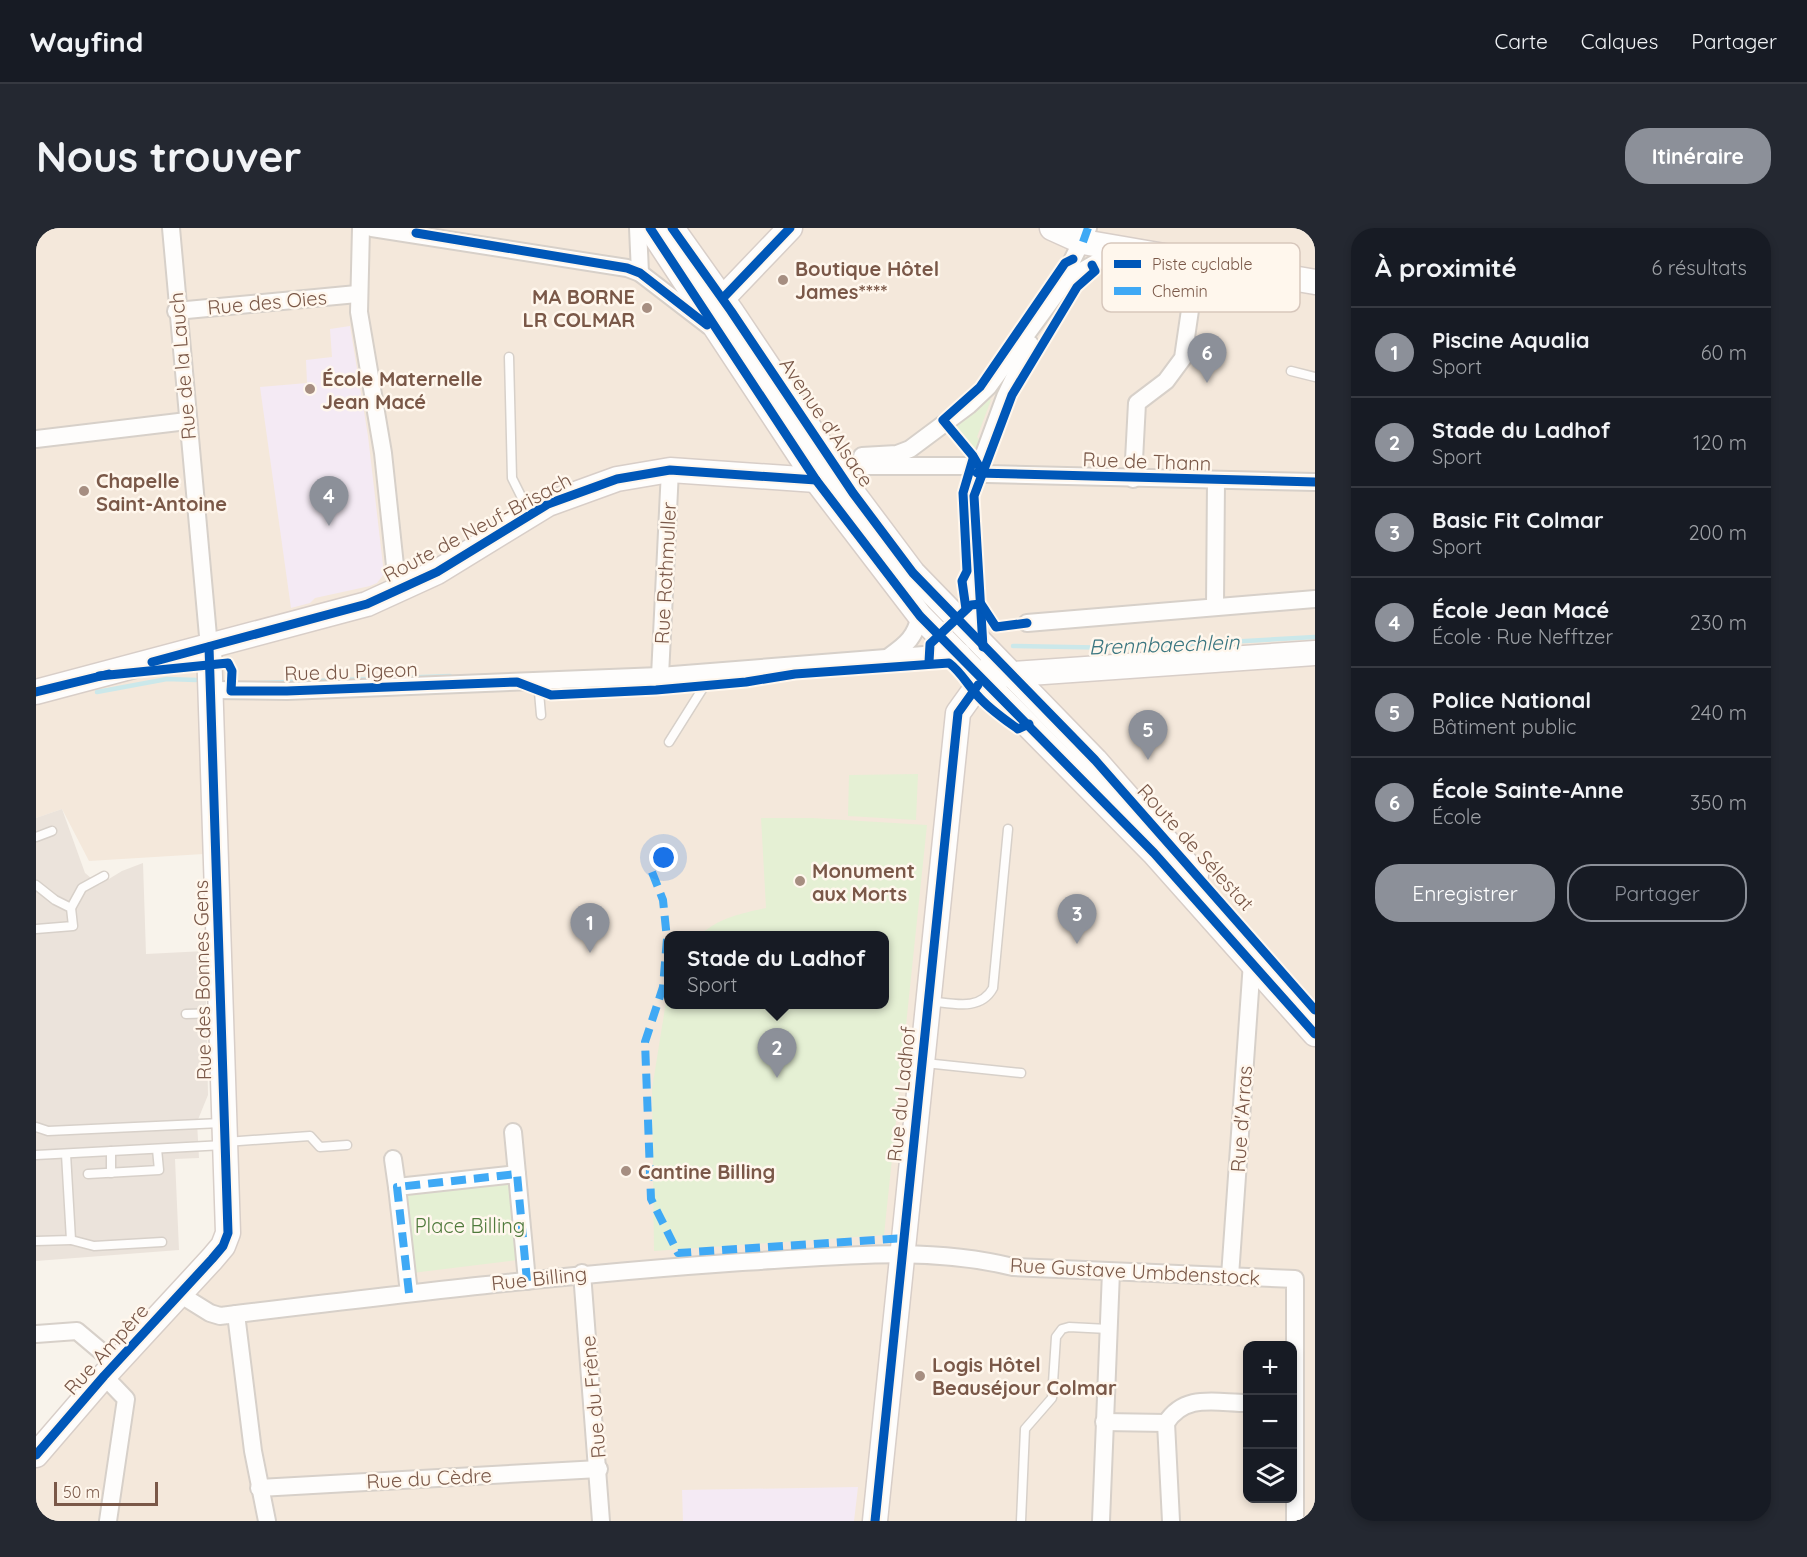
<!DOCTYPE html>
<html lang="fr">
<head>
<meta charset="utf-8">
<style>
	:root { --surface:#171b24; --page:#242831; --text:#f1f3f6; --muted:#9ea1a6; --line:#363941; --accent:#8c9099 }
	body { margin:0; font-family:Quicksand,sans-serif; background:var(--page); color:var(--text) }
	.controls { position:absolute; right:18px; bottom:18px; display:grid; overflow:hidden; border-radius:12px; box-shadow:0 3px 9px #0003 }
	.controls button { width:54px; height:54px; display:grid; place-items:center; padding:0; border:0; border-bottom:2px solid var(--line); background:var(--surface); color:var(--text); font:30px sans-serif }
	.scale { position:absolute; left:18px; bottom:15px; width:104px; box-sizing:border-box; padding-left:6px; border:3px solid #7a5848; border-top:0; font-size:16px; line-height:21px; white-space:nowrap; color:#7a5848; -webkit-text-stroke:4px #fff7ed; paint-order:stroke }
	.you { position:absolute; left:628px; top:630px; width:21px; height:21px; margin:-15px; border:4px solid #fff; border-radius:50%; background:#1a73e8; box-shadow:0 0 0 9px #1a73e833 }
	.badge { display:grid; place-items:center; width:39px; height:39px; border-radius:50%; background:var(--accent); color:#fff; font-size:20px; font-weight:700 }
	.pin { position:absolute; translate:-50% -50px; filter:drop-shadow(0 2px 3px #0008) }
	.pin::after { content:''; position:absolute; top:32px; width:21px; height:18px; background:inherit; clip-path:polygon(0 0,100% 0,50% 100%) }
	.popup { position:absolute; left:628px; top:703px; width:225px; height:78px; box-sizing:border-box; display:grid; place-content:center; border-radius:12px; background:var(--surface); filter:drop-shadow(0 2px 4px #0005); font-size:20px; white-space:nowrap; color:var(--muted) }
	.popup b { font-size:22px; color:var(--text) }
	.popup::after { content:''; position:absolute; left:50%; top:100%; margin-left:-12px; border:12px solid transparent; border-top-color:var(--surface) }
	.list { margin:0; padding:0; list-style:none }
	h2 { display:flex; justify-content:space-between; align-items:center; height:78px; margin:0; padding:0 24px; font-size:26px }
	h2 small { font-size:20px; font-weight:400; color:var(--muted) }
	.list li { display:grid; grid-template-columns:39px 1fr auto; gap:18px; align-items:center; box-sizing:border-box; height:90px; padding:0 24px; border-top:2px solid var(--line) }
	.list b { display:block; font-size:22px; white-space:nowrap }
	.list p { margin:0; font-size:20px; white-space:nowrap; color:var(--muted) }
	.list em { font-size:20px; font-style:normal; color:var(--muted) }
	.actions { display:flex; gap:12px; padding:18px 24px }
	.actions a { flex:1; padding:14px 0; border:2px solid var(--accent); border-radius:24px; text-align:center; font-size:21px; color:var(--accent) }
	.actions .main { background:var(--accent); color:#fff }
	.icon { flex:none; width:33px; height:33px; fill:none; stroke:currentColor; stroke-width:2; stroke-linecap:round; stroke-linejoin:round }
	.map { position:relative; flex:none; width:1279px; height:1293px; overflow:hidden; border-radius:24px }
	header { display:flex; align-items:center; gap:36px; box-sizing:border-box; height:84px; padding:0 30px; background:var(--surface); border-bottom:2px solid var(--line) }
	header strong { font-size:28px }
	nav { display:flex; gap:33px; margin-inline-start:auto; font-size:21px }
	.intro { display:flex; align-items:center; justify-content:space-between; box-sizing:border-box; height:144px; padding:0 36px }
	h1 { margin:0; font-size:42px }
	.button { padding:15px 27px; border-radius:24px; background:var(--accent); color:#fff; font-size:21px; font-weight:700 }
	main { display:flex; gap:36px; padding:0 36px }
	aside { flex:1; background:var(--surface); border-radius:24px; box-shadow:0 3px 9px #0003 }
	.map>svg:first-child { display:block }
	.residential { fill:#f4e8db; fill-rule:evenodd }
	.industrial { fill:#ebe3db }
	.education { fill:#f4eaf4 }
	.green { fill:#e5f0d4 }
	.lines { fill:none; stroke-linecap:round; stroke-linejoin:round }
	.stream { stroke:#cbe8ea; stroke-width:4.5 }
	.lane-casing { stroke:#d7d0c9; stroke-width:11 }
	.street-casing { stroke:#d7d0c9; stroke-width:20 }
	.secondary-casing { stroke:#d8cec8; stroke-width:27 }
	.lane { stroke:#fefdfc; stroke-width:8 }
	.street { stroke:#fefdfc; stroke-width:16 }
	.secondary { stroke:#fefdfc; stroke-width:24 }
	.quiet { stroke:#3fa9f5; stroke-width:8; stroke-dasharray:15 8; stroke-linecap:butt }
	.cycleway-casing { stroke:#fff7ed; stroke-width:13 }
	.cycleway { stroke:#0057b8; stroke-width:9 }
	.poi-dot { fill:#a68e81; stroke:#fff7ed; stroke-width:2 }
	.labels { text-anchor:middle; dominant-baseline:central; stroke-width:5; stroke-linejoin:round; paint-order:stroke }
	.poi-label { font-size:20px; font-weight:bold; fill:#7a5848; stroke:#fff7ed; text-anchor:start }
	.street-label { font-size:20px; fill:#7a5848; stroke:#fff7ed }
	.park-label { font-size:20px; fill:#507a3c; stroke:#fff7ed }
	.water-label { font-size:21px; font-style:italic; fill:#3a7680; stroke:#fff7ed }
	.key { fill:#fff7ed; stroke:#d7c7bc; stroke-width:1.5 }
	.key-label { font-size:16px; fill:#7a5848 }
</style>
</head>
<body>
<header>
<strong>Wayfind</strong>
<nav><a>Carte</a><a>Calques</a><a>Partager</a></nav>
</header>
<div class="intro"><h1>Nous trouver</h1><a class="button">Itinéraire</a></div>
<main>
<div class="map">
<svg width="1279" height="1293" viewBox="0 0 1279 1293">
	<rect width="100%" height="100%" fill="#f8f3eb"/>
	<path class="residential" d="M0,0H1279V1293H0V1219L171,1055L198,1020L184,625L53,633L26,581L0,590ZM633,708H849V776H633ZM1212,1118H1256V1270H1212Z"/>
	<path class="industrial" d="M26,581L49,645L63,657L86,643L107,635L110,726L169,723L172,867L161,894L163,930L139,931L143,1022L0,1033V590Z"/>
	<g class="education">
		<path d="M314,98L332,208L348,346L341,355L334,358L279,370L274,375L255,380L224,159L271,155L270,132L296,129L294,101Z"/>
		<path d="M822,1259L818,1293H647L646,1262Z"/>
	</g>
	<g class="green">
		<path d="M951,169L955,172L941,209L945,213L938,223L915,197Z"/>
		<path d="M882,546L880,592L812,588L813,547Z"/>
		<path d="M725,590H776L891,597L848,1007L618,1023L616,861L633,755V776H849V708L664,707C682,690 706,685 730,680Z"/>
		<path d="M475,952L482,1032L376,1045L369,964Z"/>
	</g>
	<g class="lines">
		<g class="stream">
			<path d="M977,418L1086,420L1279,409"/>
			<path d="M223,455L414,448"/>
			<path d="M61,464L131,451L160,452"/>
		</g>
		<defs>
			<g id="lane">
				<path d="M473,129L476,250L493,284"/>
				<path d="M1255,143L1279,149"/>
				<path d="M502,453L505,487"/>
				<path d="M633,514L677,444"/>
				<path d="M0,609L16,603"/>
				<path d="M0,657L19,672L35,680L37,698L0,701"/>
				<path d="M35,680L46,660L68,648"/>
				<path d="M893,773C916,775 944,784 957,760L972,601"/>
				<path d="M150,786L182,785"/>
				<path d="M889,835L985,845"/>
				<path d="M0,899L12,903L185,895"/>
				<path d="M190,914L274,908L284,919L311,917"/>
				<path d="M75,923V945"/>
				<path d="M0,927L188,917"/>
				<path d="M52,946L123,942L121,921"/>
				<path d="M35,1012L58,1018L126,1014"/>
				<path d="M0,1013L35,1012L30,926"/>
				<path d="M985,1293L989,1201L1016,1170L1020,1109L1026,1101L1033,1099L1072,1101"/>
			</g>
			<g id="street">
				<path d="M135,0L173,419"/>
				<path d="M325,0L323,84L347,225L360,347L365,362"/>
				<path d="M336,0L591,40L604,45L673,98"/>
				<path d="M602,0L604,45"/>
				<path d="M1030,52L1065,32L1091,23"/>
				<path d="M140,83L321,66"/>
				<path d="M0,211L151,193"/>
				<path d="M826,228L861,226L874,221L933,177L952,159L1030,52L1033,39L1052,0"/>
				<path d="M801,241L815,238H930L941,245L951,246L1279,254"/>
				<path d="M1097,251L1101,175L1130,153L1147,130L1161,34"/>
				<path d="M1179,378L1180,253"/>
				<path d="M991,395L1279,371"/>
				<path d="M943,414L933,267L969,169L994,116"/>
				<path d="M854,428C871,416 879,409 884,388"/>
				<path d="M624,448L634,242"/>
				<path d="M176,462L251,463L624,448L926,424"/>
				<path d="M477,904L481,946"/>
				<path d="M357,931L361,959"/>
				<path d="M546,1045L565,1293"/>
				<path d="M1194,1048L1216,734"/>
				<path d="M373,1065L361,959L481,946L491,1053"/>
				<path d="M145,1067L174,1085L184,1088C358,1067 531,1046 706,1034C796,1029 888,1017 977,1039L1259,1051V1293"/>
				<path d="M200,1086L217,1223L231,1293"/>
				<path d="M0,1106L41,1103L79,1135"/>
				<path d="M68,1148L90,1171L72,1293"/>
				<path d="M1068,1194L1130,1195C1149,1165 1179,1175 1212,1175"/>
				<path d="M1130,1195L1135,1293"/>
				<path d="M223,1260L563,1241"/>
				<path d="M1065,1293L1075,1044"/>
			</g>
			<g id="secondary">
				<path d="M614,0L780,252L884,388L1118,625L1279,806"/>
				<path d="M636,0L695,83L817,265L877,345L1059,532L1160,647"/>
				<path d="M1016,0L1047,14L1279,54"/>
				<path d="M687,70L754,0"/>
				<path d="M964,447L1279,425"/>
				<path d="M0,464L331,376L401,344L512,276L581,251L634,242L780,252L791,246"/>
				<path d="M0,1227L68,1148L176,1031L187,1018L192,1005L173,419"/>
				<path d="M839,1293L922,485L955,439"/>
			</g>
		</defs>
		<use href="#lane" class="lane-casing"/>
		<use href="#street" class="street-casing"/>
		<use href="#secondary" class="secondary-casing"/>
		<use href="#lane" class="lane"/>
		<use href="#street" class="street"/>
		<use href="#secondary" class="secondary"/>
		<g class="quiet">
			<path d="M1047,14L1052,0"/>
			<path d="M616,644L627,672L631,711L627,759L609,814L615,971L642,1025L869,1010"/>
			<path d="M373,1065L361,959L481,946L491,1053"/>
		</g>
		<defs>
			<g id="cycleway">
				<path d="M614,0L780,252L884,388L1118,625L1279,806"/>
				<path d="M636,0L695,83L817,265L877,345L1059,532L1279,782"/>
				<path d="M380,5L591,40L604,45L671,97"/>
				<path d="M687,70L754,0"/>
				<path d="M941,245L1279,254"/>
				<path d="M947,245L937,228L907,192L944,159L1029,35L1037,31"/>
				<path d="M930,381L926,353L931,343L927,265L937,231"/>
				<path d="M947,419L938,268L976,167L1041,59L1059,43L1056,37"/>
				<path d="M116,434L331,376L401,344L512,276L581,251L634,242L780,252"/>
				<path d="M893,434L894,416L935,377L945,376L960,399L991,395"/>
				<path d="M63,448L192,435L196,443L195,463H251L481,454L515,467L620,462L710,454L759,446L913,435C925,444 931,456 941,467C953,481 968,491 982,501L993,496"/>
				<path d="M0,464L73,446"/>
				<path d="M0,1227L68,1148L176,1031L187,1018L192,1005L173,419"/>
				<path d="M839,1293L922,485L942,457"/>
			</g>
		</defs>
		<use href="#cycleway" class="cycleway-casing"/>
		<use href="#cycleway" class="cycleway"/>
	</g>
	<g class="poi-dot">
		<circle cx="747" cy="52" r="6"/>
		<circle cx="611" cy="80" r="6"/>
		<circle cx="274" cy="161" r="6"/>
		<circle cx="48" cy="263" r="6"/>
		<circle cx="764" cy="653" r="6"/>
		<circle cx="590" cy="943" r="6"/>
		<circle cx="884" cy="1148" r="6"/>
	</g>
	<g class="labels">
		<g class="poi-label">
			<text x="759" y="40">Boutique Hôtel<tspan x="759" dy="23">James****</tspan></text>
			<text x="599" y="68" text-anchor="end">MA BORNE<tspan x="599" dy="23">LR COLMAR</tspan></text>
			<text x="286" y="150">École Maternelle<tspan x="286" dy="23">Jean Macé</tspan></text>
			<text x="60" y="252">Chapelle<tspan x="60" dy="23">Saint-Antoine</tspan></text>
			<text x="776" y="642">Monument<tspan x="776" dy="23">aux Morts</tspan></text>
			<text x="602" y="943">Cantine Billing</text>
			<text x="896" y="1136">Logis Hôtel<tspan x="896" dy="23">Beauséjour Colmar</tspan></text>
		</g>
		<g class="street-label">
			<text transform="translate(231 74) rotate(-5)">Rue des Oies</text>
			<text transform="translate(146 138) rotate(-95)">Rue de la Lauch</text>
			<text transform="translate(791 194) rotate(56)">Avenue d'Alsace</text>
			<text transform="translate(1111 233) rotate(2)">Rue de Thann</text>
			<text transform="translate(441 299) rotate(-28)">Route de Neuf-Brisach</text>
			<text transform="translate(629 345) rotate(-87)">Rue Rothmuller</text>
			<text transform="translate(315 443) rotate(-2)">Rue du Pigeon</text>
			<text transform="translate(1160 619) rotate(48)">Route de Sélestat</text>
			<text transform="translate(166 752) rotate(-91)">Rue des Bonnes Gens</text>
			<text transform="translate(865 866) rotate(-84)">Rue du Ladhof</text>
			<text transform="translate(1205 891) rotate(-86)">Rue d'Arras</text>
			<text transform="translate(1099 1043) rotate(3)">Rue Gustave Umbdenstock</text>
			<text transform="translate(503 1050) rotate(-6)">Rue Billing</text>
			<text transform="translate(70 1121) rotate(-48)">Rue Ampère</text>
			<text transform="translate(557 1169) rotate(-95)">Rue du Frêne</text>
			<text transform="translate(393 1250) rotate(-3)">Rue du Cèdre</text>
		</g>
		<g class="park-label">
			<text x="434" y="997">Place Billing</text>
		</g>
		<g class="water-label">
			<text transform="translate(1128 416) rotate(-2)">Brennbaechlein</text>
		</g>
	</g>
	<rect x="1066" y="15" width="198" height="69" rx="9" class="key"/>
	<rect x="1078" y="32" width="27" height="8" fill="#0057b8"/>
	<rect x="1078" y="59" width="27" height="8" fill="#3fa9f5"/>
	<g class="key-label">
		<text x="1116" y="42">Piste cyclable</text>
		<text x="1116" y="69">Chemin</text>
	</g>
</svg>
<div class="controls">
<button>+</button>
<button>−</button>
<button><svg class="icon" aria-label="layers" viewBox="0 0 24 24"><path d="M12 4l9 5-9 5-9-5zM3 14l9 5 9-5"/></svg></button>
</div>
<div class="scale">50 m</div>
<div class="you"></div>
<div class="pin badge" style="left:554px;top:725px">1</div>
<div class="pin badge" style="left:741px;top:850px">2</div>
<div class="popup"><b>Stade du Ladhof</b>Sport</div>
<div class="pin badge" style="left:1041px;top:716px">3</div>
<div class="pin badge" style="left:293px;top:298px">4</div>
<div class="pin badge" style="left:1112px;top:532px">5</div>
<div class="pin badge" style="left:1171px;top:155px">6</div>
</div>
<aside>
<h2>À proximité<small>6 résultats</small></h2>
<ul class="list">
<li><span class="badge">1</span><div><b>Piscine Aqualia</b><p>Sport</p></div><em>60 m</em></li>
<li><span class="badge">2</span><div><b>Stade du Ladhof</b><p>Sport</p></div><em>120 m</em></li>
<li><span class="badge">3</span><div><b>Basic Fit Colmar</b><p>Sport</p></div><em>200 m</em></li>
<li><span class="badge">4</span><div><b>École Jean Macé</b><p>École · Rue Nefftzer</p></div><em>230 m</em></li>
<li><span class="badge">5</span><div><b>Police National</b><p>Bâtiment public</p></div><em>240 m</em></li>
<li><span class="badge">6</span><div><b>École Sainte-Anne</b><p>École</p></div><em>350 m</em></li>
</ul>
<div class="actions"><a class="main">Enregistrer</a><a>Partager</a></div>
</aside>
</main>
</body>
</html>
